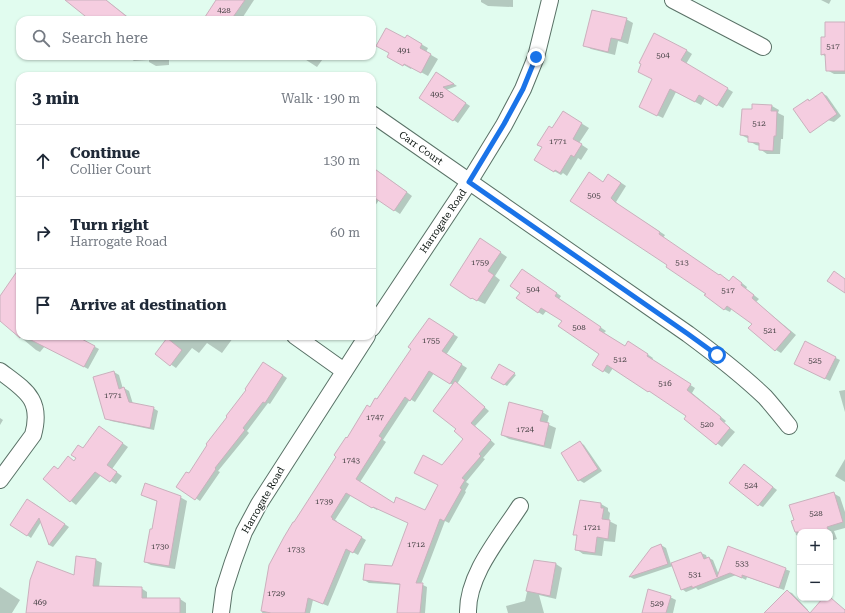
<!DOCTYPE html>
<html lang="en">
<head>
<meta charset="utf-8">
<style>
	:root { --surface:#fff; --page:#f6f6f7; --text:#1f2937; --muted:#747a83; --line:#e0e1e3 }
	body { margin:0; font-family:"Roboto Serif",serif; background:var(--page); color:var(--text) }
	.controls { position:absolute; right:12px; bottom:12px; display:grid; overflow:hidden; border-radius:8px; box-shadow:0 1px 3px #0004 }
	.controls button { width:36px; height:36px; display:grid; place-items:center; padding:0; border:0; border-bottom:1px solid var(--line); background:var(--surface); color:var(--text); font:20px sans-serif }
	.stop { position:absolute; width:12px; height:12px; margin:-9px; border:3px solid #1a73e8; border-radius:50%; background:#fff }
	.stop.end { background:#1a73e8; border-color:#fff; box-shadow:0 1px 4px #0008 }
	.list { margin:0; padding:0; list-style:none }
	h2 { display:flex; justify-content:space-between; align-items:center; height:52px; margin:0; padding:0 16px; font-size:17px }
	h2 small { font-size:13px; font-weight:400; color:var(--muted) }
	.list li { display:grid; grid-template-columns:26px 1fr auto; gap:12px; align-items:center; box-sizing:border-box; height:72px; padding:0 16px; border-top:1px solid var(--line) }
	.list b { display:block; font-size:15px; white-space:nowrap }
	.list p { margin:0; font-size:13px; white-space:nowrap; color:var(--muted) }
	.list em { font-size:13px; font-style:normal; color:var(--muted) }
	.icon { flex:none; width:22px; height:22px; fill:none; stroke:currentColor; stroke-width:2; stroke-linecap:round; stroke-linejoin:round }
	.map { position:relative; flex:none; width:845px; height:613px; overflow:hidden }
	.search { position:absolute; background:var(--surface); box-shadow:0 1px 3px #0004; left:16px; top:16px; width:360px; height:44px; display:flex; align-items:center; gap:10px; box-sizing:border-box; padding:0 14px; border-radius:12px; color:var(--muted); font-size:15px }
	.panel { position:absolute; background:var(--surface); box-shadow:0 1px 3px #0004; left:16px; top:72px; width:360px; height:268px; border-radius:12px }
	.map>svg:first-child { display:block }
	.shadow { fill:#0003; fill-rule:evenodd }
	.building { fill:#f5cde0; stroke:#cab1bd }
	.lines { fill:none; stroke-linecap:round; stroke-linejoin:round }
	.minor-casing { stroke:#597166; stroke-width:18 }
	.minor { stroke:#fff; stroke-width:16 }
	.route { stroke:#1a73e8; stroke-width:5 }
	.labels { text-anchor:middle; dominant-baseline:central; stroke-width:3; stroke-linejoin:round; paint-order:stroke }
	.number-label { font-size:8px; fill:#464345 }
	.street-label { font-size:10px; fill:#0c1511; stroke:#fff }
</style>
</head>
<body>
<div class="map">
<svg width="845" height="613" viewBox="0 0 845 613">
	<rect width="100%" height="100%" fill="#e1fcef"/>
	<g class="shadow">
		<path d="M66,0H106L132,20H92Z"/>
		<path d="M218,0H254L241,20H204Z"/>
		<path d="M481,0H513V7L488,6L481,2Z"/>
		<path d="M821,0H831L829,4Z"/>
		<path d="M626,19L633,23L628,44L618,41L615,55L591,49L584,45Z"/>
		<path d="M845,23V74H834L827,70L826,57L822,54L826,38Z"/>
		<path d="M407,36L428,48L426,52L438,59L428,76L412,67L411,69L388,56Z"/>
		<path d="M686,50L692,54L686,64L733,92L723,108L705,98L701,105L676,92L663,118L646,110Z"/>
		<path d="M127,56H191V57L169,58V65L156,66L149,62V60L134,61Z"/>
		<path d="M300,56H325L317,67Z"/>
		<path d="M276,73L300,74L303,76H276Z"/>
		<path d="M441,75L457,86L446,90L470,106L458,123L420,97Z"/>
		<path d="M822,93L827,96L841,116L834,122L802,112Z"/>
		<path d="M772,106L779,110L778,113L784,116L783,139H781L780,154H767L760,149V146L756,145L749,141V139L741,135L753,110Z"/>
		<path d="M563,112L589,128L579,143L588,149L581,160L578,158L567,176L563,173L561,175L535,160Z"/>
		<path d="M381,173L412,196L400,214L379,200L375,206L372,205V174Z"/>
		<path d="M614,178L626,186L616,202L620,206L665,235L663,238L720,276L730,281L738,280L747,287L746,289L759,299L756,302L796,335L781,353L776,350L754,324L732,308L730,312L724,309L707,293L668,264L571,200Z"/>
		<path d="M487,243L507,257L495,276L500,280L485,304L472,298Z"/>
		<path d="M527,273L561,296L559,299L606,331L604,333L625,347L634,345L653,358L652,360L695,388L692,393L726,421L724,423L735,432L722,447L685,419L687,416L654,393L649,391L613,368L609,374L594,365L600,354L563,321L547,310L543,315L538,312L521,293Z"/>
		<path d="M20,283V336H81L80,339L99,349L88,369L45,346L40,352L36,350L0,320V298Z"/>
		<path d="M434,322L458,337L446,355L467,368L457,384L489,411L475,426L495,444L483,458L485,459L466,482L469,484L465,491L466,492L449,523L445,521L421,584L427,587L425,613H398L401,585L369,583L364,580L393,568L409,523L378,509L377,510L351,495L335,520L337,521L336,523L366,540L358,555L351,551L328,606L313,600L310,613H262L270,566L294,524L347,439ZM434,373L453,385L457,429L465,439L442,466L439,485L425,511L394,504L360,482L386,442L383,440L410,399L415,402Z"/>
		<path d="M170,336H230L233,338L222,353L207,343L199,353L192,348L176,368L156,354Z"/>
		<path d="M805,343L840,360L830,381L799,366Z"/>
		<path d="M268,365L287,378L270,404L268,403L247,431L249,433L218,471L220,472L200,501L178,486L189,474Z"/>
		<path d="M500,366L516,375L507,386L493,378Z"/>
		<path d="M114,372L119,375L123,389L124,388L129,391L133,404L153,408L158,411L154,430L111,421L106,418Z"/>
		<path d="M845,390V412L839,391Z"/>
		<path d="M542,412L549,416L547,424L556,428L551,449L509,439L502,435Z"/>
		<path d="M0,418L3,420L0,425Z"/>
		<path d="M105,431L128,447L112,469L122,476L116,484L101,475L76,505L71,501L58,469L75,462L84,449Z"/>
		<path d="M580,442L584,445L602,471L584,483L579,480Z"/>
		<path d="M845,459V482L835,476Z"/>
		<path d="M748,468L777,490L763,507L759,505Z"/>
		<path d="M833,493L840,497L845,512V528L834,531L837,539L830,541V532H800V537L796,535L793,522Z"/>
		<path d="M142,495L180,497L187,501L175,569L151,565L145,562L158,502Z"/>
		<path d="M32,502L69,527L53,547L49,545L41,522L31,538L27,535Z"/>
		<path d="M601,504L608,508V511L610,513L609,521L617,525L615,542L604,541L602,556L583,554L576,549L578,536L575,534Z"/>
		<path d="M661,545L666,548L671,564L701,553L706,555L707,558H709L713,560L719,575L729,547L790,571L784,590L747,577L746,580L736,575L698,590L696,588L686,592L682,589L673,566L634,579L630,577L651,549Z"/>
		<path d="M96,560L102,563L99,587L141,588L147,592V599H180L186,603V613H27Z"/>
		<path d="M534,561L556,564L562,568L556,599L539,595L544,613H508L506,606L525,601Z"/>
		<path d="M0,587L20,600L12,613H0Z"/>
		<path d="M787,591L792,593L808,610V613H774Z"/>
		<path d="M670,597L676,600L673,613H643Z"/>
	</g>
	<g class="building">
		<path d="M65,0H106L131,20H90Z"/>
		<path d="M216,0H245L231,20H203Z"/>
		<path d="M592,10L627,18L621,40L611,38L608,52L583,46Z"/>
		<path d="M825,22H845V71H826L825,54L821,55V37H825Z"/>
		<path d="M386,28L405,38L407,35L422,44L420,48L431,54L421,73L404,64L403,66L387,57L389,53L376,46Z"/>
		<path d="M654,33L687,50L681,60L728,88L717,106L699,95L695,102L670,89L657,116L639,107L652,79L638,72L641,64L639,63Z"/>
		<path d="M436,72L454,84L443,87L466,103L453,121L419,98Z"/>
		<path d="M822,92L837,114L810,133L793,109L808,99L809,101Z"/>
		<path d="M752,104L772,105L771,111H777L776,136H774L773,151L759,150V143L748,142V136L740,135L742,109H752Z"/>
		<path d="M563,111L582,123L573,139L582,144L574,157L571,155L560,173L555,170L554,172L534,160L542,147L537,145L549,126L552,128Z"/>
		<path d="M372,167L407,192L394,211L372,196Z"/>
		<path d="M589,172L603,182L608,174L621,183L611,198L615,202L660,232L659,234L719,275L720,274L729,281L733,276L742,283L741,285L754,295L752,298L791,332L775,351L748,328L752,324L727,306L724,310L704,295L706,294L666,267L667,265L570,201Z"/>
		<path d="M480,238L501,252L488,271L494,275L477,301L472,298L471,299L450,285Z"/>
		<path d="M20,267V338L0,321V296Z"/>
		<path d="M522,269L557,293L555,296L601,327L599,330L625,346L628,341L648,354L647,356L691,384L687,390L721,417L720,419L730,428L716,445L684,419L686,416L649,391L648,392L607,365L603,372L592,365L599,354L558,326L562,321L541,308L538,313L516,298L520,293L510,286Z"/>
		<path d="M834,271L845,279V293L827,281Z"/>
		<path d="M429,318L454,334L442,351L462,364L450,384L429,371L410,401L405,397L379,436L382,438L356,479L394,503L396,497L425,510L438,485L414,473L423,455L442,465L463,439L454,431L456,429L433,411L455,381L485,407L471,423L491,440L479,454L481,456L462,478L465,480L460,488L462,489L444,521L440,519L416,583H423L420,613H397L400,584L363,580L365,564L392,566L408,523L373,507L372,508L346,493L331,517L333,518L332,519L362,537L353,553L346,549L323,604L308,598L305,613H271L261,611L269,565L284,537L293,522H294L336,457L334,455L346,437L347,438L367,405L370,407L375,398L377,399L411,349L408,347Z"/>
		<path d="M23,336H76L95,346L84,367Z"/>
		<path d="M167,338L182,350L170,366L155,354Z"/>
		<path d="M805,341L836,357L825,379L794,364Z"/>
		<path d="M263,362L283,375L265,403L263,402L243,428L245,430L215,468L216,469L195,500L176,487L186,472L189,473L207,445L206,444L227,417L226,416L246,390L245,389Z"/>
		<path d="M499,364L515,373L504,385L491,378Z"/>
		<path d="M114,371L119,389L124,387L129,402L154,407L150,428L105,419L93,377Z"/>
		<path d="M509,402L543,411L540,421L549,423L544,446L501,435Z"/>
		<path d="M99,426L123,443L107,465L117,472L110,482L95,472L70,502L43,479L54,466L58,469L68,456L74,461L76,458L71,455L78,445L83,448Z"/>
		<path d="M580,441L598,469L578,481L561,453Z"/>
		<path d="M744,464L773,487L758,506L729,483Z"/>
		<path d="M145,483L181,496L169,566L144,562L150,529H152L157,501L141,495Z"/>
		<path d="M834,492L843,522L827,527L829,532H795L791,521L794,520L789,505Z"/>
		<path d="M27,499L65,524L49,545L39,518L27,536L10,525Z"/>
		<path d="M580,500L601,503V508H604L602,519L610,520L608,539L597,537L595,553L575,550L577,535H573Z"/>
		<path d="M661,544L668,564L629,577L651,548Z"/>
		<path d="M728,546L786,568L779,588L742,575V578L730,573L692,588V586L681,590L671,563L701,552L704,559L709,557L717,577Z"/>
		<path d="M76,556L96,559L93,586L142,587V598H180V613H26L30,580L37,561L74,575Z"/>
		<path d="M534,560L556,563L550,596L526,591Z"/>
		<path d="M648,589L671,596L666,613H642Z"/>
		<path d="M787,590L810,613L823,598H831L845,610V613H764Z"/>
	</g>
	<g class="lines">
		<defs>
			<g id="minor">
				<path d="M673,0L763,47"/>
				<path d="M372,114L688,334C715,354 741,374 765,397C773,406 781,416 789,426"/>
				<path d="M372,328L469,182L504,125L523,89L536,57L550,0"/>
				<path d="M295,336L344,371"/>
				<path d="M0,371C25,390 43,399 33,435L0,480"/>
				<path d="M221,613L224,590L233,562L244,532L259,504L367,336"/>
				<path d="M468,613C467,575 500,537 520,506"/>
			</g>
		</defs>
		<use href="#minor" class="minor-casing"/>
		<use href="#minor" class="minor"/>
	</g>
	<g class="lines">
		<path class="route" d="M536,57L523,89L504,124L469,182L688,334L717,355"/>
	</g>
	<g class="labels">
		<g class="number-label">
			<text x="224" y="10">428</text>
			<text x="833" y="46">517</text>
			<text x="404" y="50">491</text>
			<text x="663" y="55">504</text>
			<text x="437" y="94">495</text>
			<text x="759" y="123">512</text>
			<text x="558" y="141">1771</text>
			<text x="594" y="195">505</text>
			<text x="480" y="262">1759</text>
			<text x="682" y="262">513</text>
			<text x="533" y="289">504</text>
			<text x="728" y="290">517</text>
			<text x="579" y="327">508</text>
			<text x="770" y="330">521</text>
			<text x="431" y="340">1755</text>
			<text x="620" y="359">512</text>
			<text x="815" y="360">525</text>
			<text x="665" y="383">516</text>
			<text x="113" y="395">1771</text>
			<text x="375" y="417">1747</text>
			<text x="707" y="424">520</text>
			<text x="525" y="429">1724</text>
			<text x="351" y="460">1743</text>
			<text x="751" y="485">524</text>
			<text x="324" y="501">1739</text>
			<text x="816" y="513">528</text>
			<text x="592" y="527">1721</text>
			<text x="416" y="544">1712</text>
			<text x="160" y="546">1730</text>
			<text x="296" y="549">1733</text>
			<text x="742" y="563">533</text>
			<text x="695" y="574">531</text>
			<text x="276" y="593">1729</text>
			<text x="40" y="602">469</text>
			<text x="657" y="603">529</text>
		</g>
		<g class="street-label">
			<text transform="translate(421 148) rotate(35)">Carr Court</text>
			<text transform="translate(443 221) rotate(-56)">Harrogate Road</text>
			<text transform="translate(263 500) rotate(-60)">Harrogate Road</text>
		</g>
	</g>
</svg>
<div class="controls">
<button>+</button>
<button>−</button>
</div>
<div class="stop" style="left:717px;top:355px"></div>
<div class="stop end" style="left:536px;top:57px"></div>
<div class="search"><svg class="icon" aria-label="search" viewBox="0 0 24 24"><circle cx="10" cy="10" r="6"/><path d="M15 15l6 6"/></svg>Search here</div>
<section class="panel">
<h2>3 min<small>Walk · 190 m</small></h2>
<ul class="list">
<li><svg class="icon" aria-label="ahead" viewBox="0 0 24 24"><path d="M12 20V5M6 11l6-6 6 6"/></svg><div><b>Continue</b><p>Collier Court</p></div><em>130 m</em></li>
<li><svg class="icon" aria-label="right" viewBox="0 0 24 24"><path d="M7 20v-9h11M14 6l5 5-5 5"/></svg><div><b>Turn right</b><p>Harrogate Road</p></div><em>60 m</em></li>
<li><svg class="icon" aria-label="arrive" viewBox="0 0 24 24"><path d="M6 21V4h12l-3 4 3 4H6"/></svg><div><b>Arrive at destination</b></div></li>
</ul>
</section>
</div>
</body>
</html>
